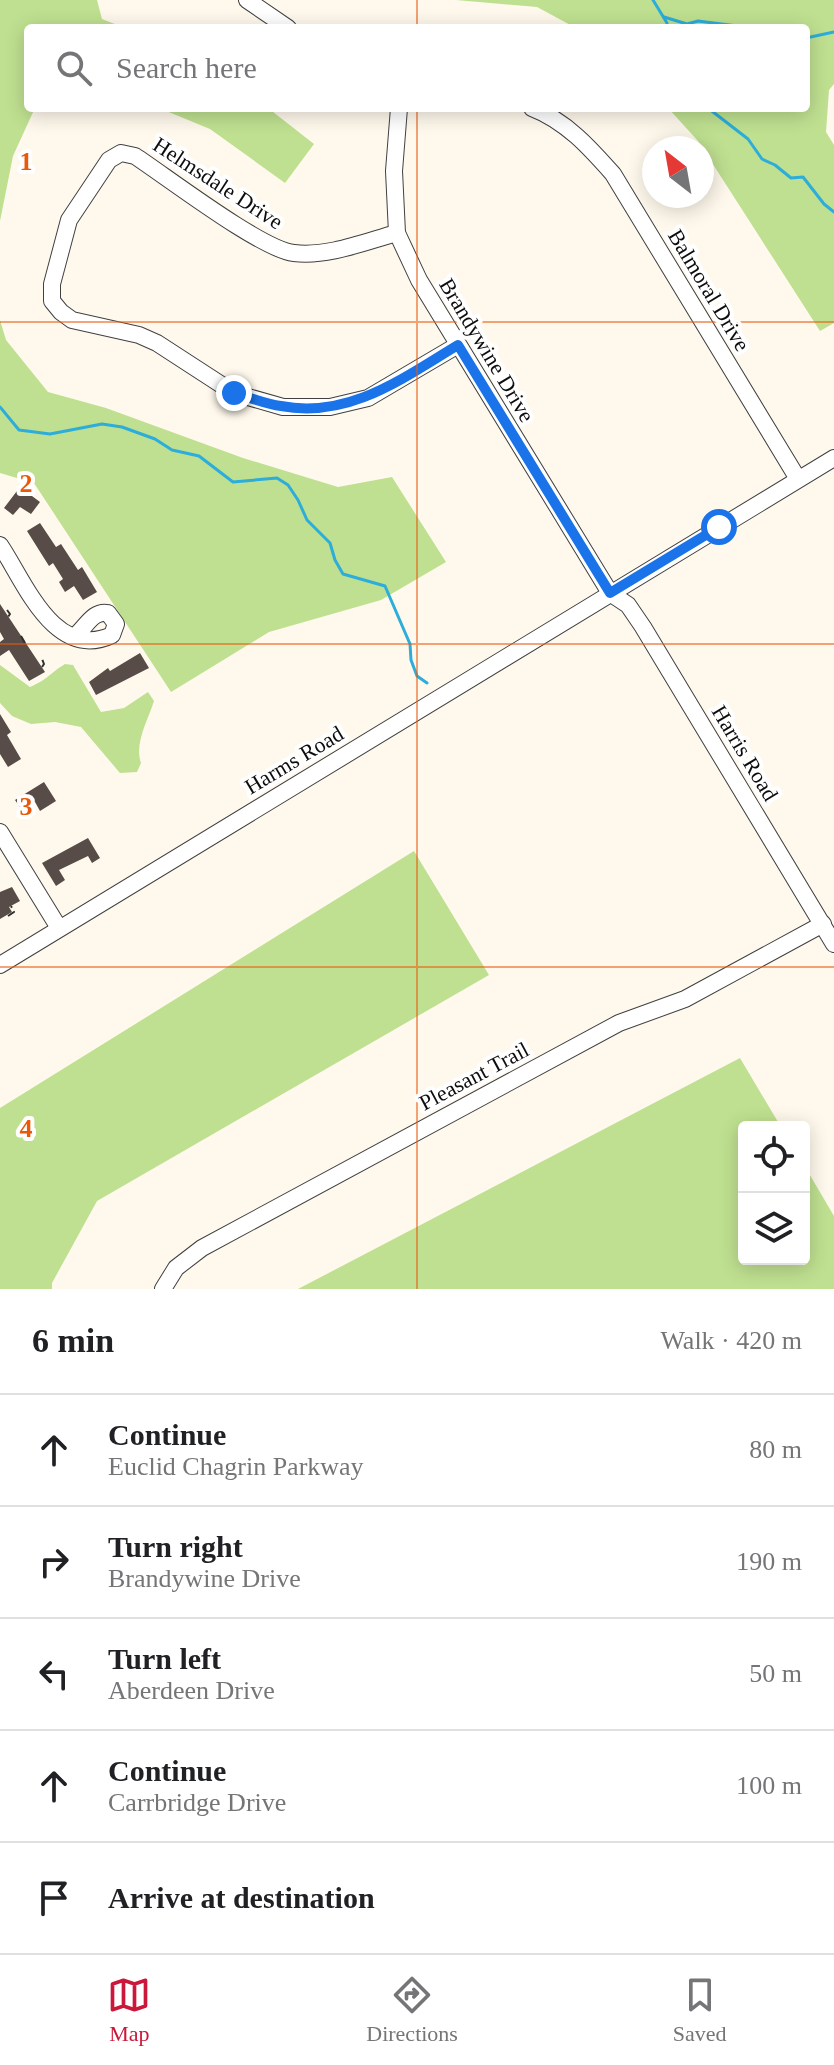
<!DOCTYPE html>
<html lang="en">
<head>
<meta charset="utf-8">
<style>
	:root { --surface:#fff; --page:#f2f2f2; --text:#202124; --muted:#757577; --line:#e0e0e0; --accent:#cb1739 }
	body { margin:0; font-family:"Times New Roman",serif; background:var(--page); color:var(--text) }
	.controls { position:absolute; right:24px; bottom:24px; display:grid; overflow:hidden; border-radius:8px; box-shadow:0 4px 20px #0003 }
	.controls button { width:72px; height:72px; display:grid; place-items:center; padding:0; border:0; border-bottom:2px solid var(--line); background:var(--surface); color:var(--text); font:40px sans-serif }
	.compass { position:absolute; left:642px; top:136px; width:72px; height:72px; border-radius:50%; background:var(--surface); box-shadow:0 4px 20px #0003; rotate:329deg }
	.stop { position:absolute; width:24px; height:24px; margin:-18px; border:6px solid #1a73e8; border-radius:50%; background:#fff }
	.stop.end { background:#1a73e8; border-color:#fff; box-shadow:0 2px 8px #0008 }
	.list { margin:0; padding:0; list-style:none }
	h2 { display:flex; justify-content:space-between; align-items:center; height:104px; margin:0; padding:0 32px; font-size:34px }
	h2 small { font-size:26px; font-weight:400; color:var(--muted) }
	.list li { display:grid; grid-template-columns:52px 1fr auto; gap:24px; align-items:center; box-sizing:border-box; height:112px; padding:0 32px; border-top:2px solid var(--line) }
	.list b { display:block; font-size:30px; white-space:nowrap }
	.list p { margin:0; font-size:26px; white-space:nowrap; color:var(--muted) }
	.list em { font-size:26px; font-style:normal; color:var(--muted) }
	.icon { flex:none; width:44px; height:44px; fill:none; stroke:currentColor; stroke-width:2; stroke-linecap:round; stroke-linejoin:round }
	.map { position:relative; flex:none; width:834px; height:1289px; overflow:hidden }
	.search { position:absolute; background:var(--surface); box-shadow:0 4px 20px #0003; left:24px; right:24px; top:24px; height:88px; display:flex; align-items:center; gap:20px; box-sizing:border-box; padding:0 28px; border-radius:8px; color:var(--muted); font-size:30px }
	.sheet { height:664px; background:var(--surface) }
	nav { display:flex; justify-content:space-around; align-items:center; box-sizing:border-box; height:112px; border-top:2px solid var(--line); background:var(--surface); font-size:22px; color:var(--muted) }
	nav a { display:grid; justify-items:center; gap:4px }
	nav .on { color:var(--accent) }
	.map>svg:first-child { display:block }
	.forest { fill:#bfe090 }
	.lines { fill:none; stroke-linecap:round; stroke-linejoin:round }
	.stream { stroke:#2cadda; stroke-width:3 }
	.building { fill:#574c48 }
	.minor-casing { stroke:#404040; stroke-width:18 }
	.path { stroke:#2f2f2f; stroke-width:2; stroke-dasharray:8 4; stroke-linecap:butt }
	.minor { stroke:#fff; stroke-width:16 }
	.route { stroke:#1a73e8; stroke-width:10 }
	.grid { fill:none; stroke:#e8590c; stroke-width:2; stroke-opacity:0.55 }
	.labels { text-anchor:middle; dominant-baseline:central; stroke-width:8; stroke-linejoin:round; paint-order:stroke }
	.street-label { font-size:22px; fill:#0d0d0d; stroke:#fff }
	.grid-label { font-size:26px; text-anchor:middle; font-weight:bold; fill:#e8590c; stroke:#fff; stroke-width:8; stroke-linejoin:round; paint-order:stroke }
</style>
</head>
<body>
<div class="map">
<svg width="834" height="1289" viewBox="0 0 834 1289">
	<rect width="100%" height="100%" fill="#fff9ed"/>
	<g class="forest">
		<path d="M0,0H97L102,19L125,28H28V108H42L34,110L13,156L0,221Z"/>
		<path d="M456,0H834V84L829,90L826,132L834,145V323L820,331L698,141L668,108H806V28H576L537,7Z"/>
		<path d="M159,108H268L314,144L285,183L210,129Z"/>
		<path d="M0,320L6,340L48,392L106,408L243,458L338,487L392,477L446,562L381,600L269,632L171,692L34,483L0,473Z"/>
		<path d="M65,664L73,665L101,712L124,708L148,692L154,701C148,720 134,744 141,763L137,772L120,773L81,727L55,722L31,724L12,716L0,703V665L30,687C47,680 50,673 65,664Z"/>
		<path d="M414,851L489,975L97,1201L52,1283V1289H0V1108Z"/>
		<path d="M740,1058L781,1127H744V1259H804V1165L834,1216V1289H298Z"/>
	</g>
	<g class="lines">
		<g class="stream">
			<path d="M653,0L667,23V28"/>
			<path d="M664,17L687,24L698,21L753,28"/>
			<path d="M806,38L834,32"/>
			<path d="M708,108L748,139L762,159L775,165L791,178L803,177L824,204L834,212"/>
			<path d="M0,407L19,430L50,434L102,424L122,427L155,439L172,450L199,456L233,482L277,478L288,485L298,500L307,520L330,543L335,560L343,574L385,586L410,644L411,660L417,676L427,683"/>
		</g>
	</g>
	<g class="building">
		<path d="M20,487L40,502L31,514L20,507L13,515L4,508Z"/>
		<path d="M40,523L56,547L61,544L78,570L82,567L97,592L83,600L74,586L65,592L59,582L63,579L53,563L49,566L27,531Z"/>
		<path d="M0,604L45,672L29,681L9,650L0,656V642L4,639L0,632Z"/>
		<path d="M140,653L149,668L96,695L89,682L108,668L110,671Z"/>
		<path d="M0,714L11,732L7,735L21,759L8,767L0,754Z"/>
		<path d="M44,782L56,801L40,811L35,802L22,810L15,800Z"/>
		<path d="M88,838L100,858L92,863L88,856L59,870L65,880L56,886L42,863Z"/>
		<path d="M12,887L20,901L9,907L12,912L0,919V892Z"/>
	</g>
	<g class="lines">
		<defs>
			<g id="minor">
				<path d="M247,0L288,28"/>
				<path d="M399,108L394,171L397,233L419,280L610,593L628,605L643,627L834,944"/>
				<path d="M532,108C566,121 590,148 613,174L798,479"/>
				<path d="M397,233C364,242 328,257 294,253C262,250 167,177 135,156L121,153L109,160L69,220L52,284V301L61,312L72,320L139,335L157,343L234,393L283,407H330L368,398L458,345"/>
				<path d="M0,545C24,580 54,662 112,635L116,624L108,613C93,610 86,627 75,636"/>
				<path d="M0,832L59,928"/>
				<path d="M0,965L834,458"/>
				<path d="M163,1289L176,1268L202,1248L619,1023L685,999L823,924"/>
			</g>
		</defs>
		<use href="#minor" class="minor-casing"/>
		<g class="path">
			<path d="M7,610L10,614L8,617"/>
			<path d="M21,636L25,643"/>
			<path d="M42,667L44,664L42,659"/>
			<path d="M8,916L14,912L11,906"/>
		</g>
		<use href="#minor" class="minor"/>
	</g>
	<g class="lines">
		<path class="route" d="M234,393C249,397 265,404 281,406C349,419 403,378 458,345L610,593L719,527"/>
	</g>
	<path class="grid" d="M417,0V28M417,108V1289M0,322H834M0,644H834M0,967H834"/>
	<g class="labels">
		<g class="street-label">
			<text transform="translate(218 183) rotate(33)">Helmsdale Drive</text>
			<text transform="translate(709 290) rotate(59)">Balmoral Drive</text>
			<text transform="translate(487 350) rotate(59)">Brandywine Drive</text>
			<text transform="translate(745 753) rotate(59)">Harris Road</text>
			<text transform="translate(294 760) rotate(-31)">Harms Road</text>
			<text transform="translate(474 1076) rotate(-28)">Pleasant Trail</text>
		</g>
	</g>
	<g class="grid-label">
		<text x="26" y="170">1</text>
		<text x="26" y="492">2</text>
		<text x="26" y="815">3</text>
		<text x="26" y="1137">4</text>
	</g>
</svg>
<div class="controls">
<button><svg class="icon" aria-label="locate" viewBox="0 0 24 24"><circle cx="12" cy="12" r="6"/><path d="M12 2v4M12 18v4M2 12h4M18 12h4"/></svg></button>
<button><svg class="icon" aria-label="layers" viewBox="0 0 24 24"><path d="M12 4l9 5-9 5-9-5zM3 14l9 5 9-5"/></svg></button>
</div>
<svg class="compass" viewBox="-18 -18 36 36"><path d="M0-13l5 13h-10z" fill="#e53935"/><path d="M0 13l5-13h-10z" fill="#757577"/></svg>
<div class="stop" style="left:719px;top:527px"></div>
<div class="stop end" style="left:234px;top:393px"></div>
<div class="search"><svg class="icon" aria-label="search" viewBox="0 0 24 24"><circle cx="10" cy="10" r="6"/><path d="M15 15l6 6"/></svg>Search here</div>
</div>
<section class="sheet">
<h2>6 min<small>Walk · 420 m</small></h2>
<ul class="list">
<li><svg class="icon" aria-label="ahead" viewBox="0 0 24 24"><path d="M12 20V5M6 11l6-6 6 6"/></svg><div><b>Continue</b><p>Euclid Chagrin Parkway</p></div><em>80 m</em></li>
<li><svg class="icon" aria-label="right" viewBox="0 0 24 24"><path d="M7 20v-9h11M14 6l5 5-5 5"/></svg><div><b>Turn right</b><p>Brandywine Drive</p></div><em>190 m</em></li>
<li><svg class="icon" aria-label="left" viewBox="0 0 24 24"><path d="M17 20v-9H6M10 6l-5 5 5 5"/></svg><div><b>Turn left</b><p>Aberdeen Drive</p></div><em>50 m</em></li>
<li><svg class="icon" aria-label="ahead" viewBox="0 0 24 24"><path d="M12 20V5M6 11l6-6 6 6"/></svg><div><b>Continue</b><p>Carrbridge Drive</p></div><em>100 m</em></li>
<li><svg class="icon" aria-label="arrive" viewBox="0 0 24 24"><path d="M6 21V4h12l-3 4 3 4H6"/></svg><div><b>Arrive at destination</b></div></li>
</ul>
</section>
<nav>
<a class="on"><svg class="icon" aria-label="map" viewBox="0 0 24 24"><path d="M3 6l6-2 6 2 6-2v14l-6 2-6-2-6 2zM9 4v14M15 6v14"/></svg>Map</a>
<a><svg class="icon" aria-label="directions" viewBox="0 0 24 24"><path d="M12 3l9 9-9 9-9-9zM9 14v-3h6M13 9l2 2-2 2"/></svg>Directions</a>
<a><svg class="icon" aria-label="saved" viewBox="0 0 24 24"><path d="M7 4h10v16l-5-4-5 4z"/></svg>Saved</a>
</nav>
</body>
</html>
